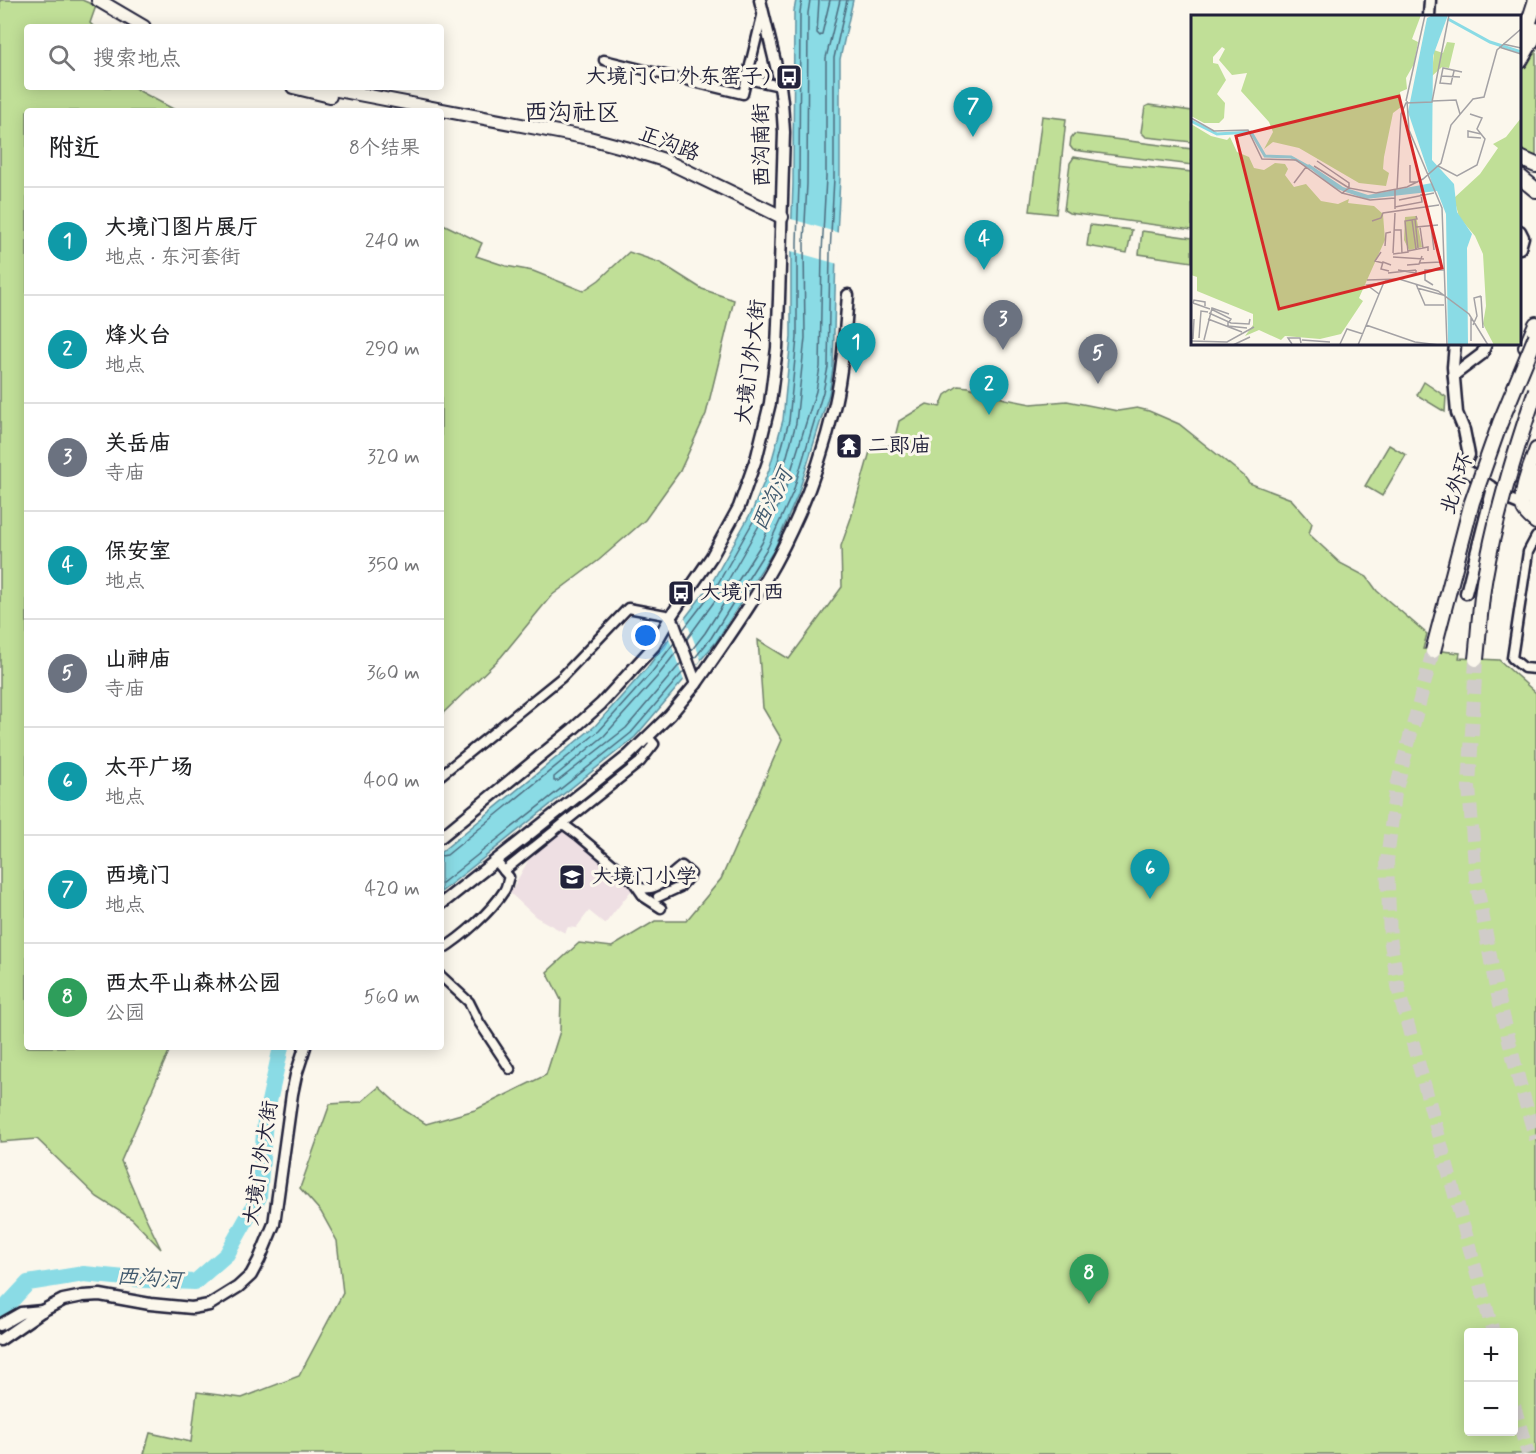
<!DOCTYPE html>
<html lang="zh">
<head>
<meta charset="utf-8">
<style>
	:root { --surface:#fff; --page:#f6f6f6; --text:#202124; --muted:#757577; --line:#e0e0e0; --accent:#22223b }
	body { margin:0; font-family:Mynerve,"LXGW WenKai TC",sans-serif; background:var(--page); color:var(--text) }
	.controls { position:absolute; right:18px; bottom:18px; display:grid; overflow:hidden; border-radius:6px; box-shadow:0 3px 15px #0003 }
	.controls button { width:54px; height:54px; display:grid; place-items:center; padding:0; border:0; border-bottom:2px solid var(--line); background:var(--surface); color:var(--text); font:30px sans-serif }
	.you { position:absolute; left:646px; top:636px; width:21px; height:21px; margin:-15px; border:4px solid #fff; border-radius:50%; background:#1a73e8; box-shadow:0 0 0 9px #1a73e833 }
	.badge { display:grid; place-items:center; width:39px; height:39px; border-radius:50%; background:var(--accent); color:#fff; font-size:20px; font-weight:700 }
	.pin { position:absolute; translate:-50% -50px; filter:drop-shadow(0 2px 3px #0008) }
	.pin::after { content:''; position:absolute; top:32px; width:21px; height:18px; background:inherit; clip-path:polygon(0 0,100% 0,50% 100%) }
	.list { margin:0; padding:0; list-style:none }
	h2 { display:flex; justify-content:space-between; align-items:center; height:78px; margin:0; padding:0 24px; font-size:26px }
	h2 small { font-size:20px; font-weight:400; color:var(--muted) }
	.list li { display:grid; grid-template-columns:39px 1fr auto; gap:18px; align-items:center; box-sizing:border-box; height:108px; padding:0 24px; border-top:2px solid var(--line) }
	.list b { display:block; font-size:22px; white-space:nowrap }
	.list p { margin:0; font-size:20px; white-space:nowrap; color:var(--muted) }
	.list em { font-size:20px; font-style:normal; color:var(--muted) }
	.icon { flex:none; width:33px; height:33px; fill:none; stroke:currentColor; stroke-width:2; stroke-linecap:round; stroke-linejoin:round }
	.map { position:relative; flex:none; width:1536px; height:1454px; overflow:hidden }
	.search { position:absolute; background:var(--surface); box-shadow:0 3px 15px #0003; left:24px; top:24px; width:420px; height:66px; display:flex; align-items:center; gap:15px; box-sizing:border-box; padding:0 21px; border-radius:6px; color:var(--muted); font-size:22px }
	.panel { position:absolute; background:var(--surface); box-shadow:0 3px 15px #0003; left:24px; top:108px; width:420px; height:942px; border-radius:6px }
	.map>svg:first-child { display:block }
	.built { fill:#eedfe3 }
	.green { fill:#c0df97; stroke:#718069; stroke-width:1.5; fill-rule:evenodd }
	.water { fill:#8adbe5; stroke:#6091a1; stroke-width:1.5 }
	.pier { fill:#fbf7ec }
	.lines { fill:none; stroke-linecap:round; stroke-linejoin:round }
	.shore { stroke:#4c6c7f; stroke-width:1.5 }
	.river { stroke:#8adbe5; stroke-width:16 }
	.trunk-tunnel { stroke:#d0ccc9; stroke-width:14; stroke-dasharray:14 7; stroke-linecap:butt }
	.minor-casing { stroke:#22223b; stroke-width:13 }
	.tertiary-casing { stroke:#22223b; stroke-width:15 }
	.secondary-casing { stroke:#22223b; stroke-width:16 }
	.trunk-casing { stroke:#22223b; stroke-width:18 }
	.minor { stroke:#fbf7ec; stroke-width:8 }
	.tertiary { stroke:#fbf7ec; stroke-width:10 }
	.secondary { stroke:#fbf7ec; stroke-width:12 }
	.trunk { stroke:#fbf7ec; stroke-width:14 }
	.trunk-bridge-casing { stroke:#22223b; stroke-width:18; stroke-linecap:butt }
	.trunk-bridge { stroke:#fbf7ec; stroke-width:14 }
	.labels { text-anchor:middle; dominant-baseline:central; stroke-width:6; stroke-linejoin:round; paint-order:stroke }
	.poi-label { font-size:21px; fill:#22223b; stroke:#fbf7ec; text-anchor:start }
	.street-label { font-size:21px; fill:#22223b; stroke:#fbf7ec }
	.water-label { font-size:22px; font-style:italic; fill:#415a6e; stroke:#fbf7ec }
	.quarter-label { font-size:24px; fill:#22223b; stroke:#fbf7ec }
	.inset-river { fill:none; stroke:#8adbe5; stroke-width:3 }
	.inset-road { fill:none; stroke:#a4a2a5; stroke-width:1.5 }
	.view { fill:#d62828; fill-opacity:0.15; stroke:#d62828; stroke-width:3 }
	.inset-edge { fill:none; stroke:#22223b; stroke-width:3 }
</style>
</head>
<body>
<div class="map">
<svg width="1536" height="1454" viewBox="0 0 1536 1454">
	<rect width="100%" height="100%" fill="#fbf7ec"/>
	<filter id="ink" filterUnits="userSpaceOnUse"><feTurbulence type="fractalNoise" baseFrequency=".0167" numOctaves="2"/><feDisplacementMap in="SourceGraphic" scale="12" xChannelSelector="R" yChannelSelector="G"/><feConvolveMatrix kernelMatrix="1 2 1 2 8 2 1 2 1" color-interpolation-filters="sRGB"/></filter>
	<g filter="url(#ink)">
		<path class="built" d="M560,830L573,834L634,887L605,924L589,911L576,928L568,927L565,933L536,917L510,893L533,852Z"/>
		<g class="green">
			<path d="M0,0H82L96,6L90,23L94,27H27V87H132L177,111H27V1047H171L121,1161L143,1212L161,1249L132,1219L97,1197L37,1139L0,1142Z"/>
			<path d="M1536,43V156L1525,154L1520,150V71Z"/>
			<path d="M1149,105L1192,111V142L1146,137L1141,132L1145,107Z"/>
			<path d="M1042,116L1066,119L1056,214L1030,211Z"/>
			<path d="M1074,134L1192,149V165L1073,150L1070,146L1071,138Z"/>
			<path d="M1074,157L1116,164L1192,172V230L1069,213L1064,210L1070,163Z"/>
			<path d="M441,223L482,243L476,256L506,266L533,271L583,291L599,280L629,252L661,263L702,289L734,300L706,414L680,471L645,520L599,560L551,596L501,657L441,715Z"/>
			<path d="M1090,225L1132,230L1127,253L1087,246Z"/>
			<path d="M1142,231L1192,238V262L1139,254Z"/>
			<path d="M1424,382L1446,397L1445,412L1417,395Z"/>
			<path d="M958,386L969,387L981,392L994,395L1005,399L1031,404L1067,401L1118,411L1137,408L1149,411L1179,424L1244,476L1249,483L1291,499L1312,523L1309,534L1340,563L1367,577L1377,591L1427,634L1423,649L1460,653L1459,658L1499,660L1536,693V1454H144L150,1433L191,1442L197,1392L242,1398L299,1376L343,1293L337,1241L321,1212L300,1188L330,1104L361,1102L379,1087L404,1110L426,1124L475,1110L546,1075L560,1031L561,1000L547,972L579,943L612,947L655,921H686L721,879L782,740L763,708L758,640L789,659L842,587L841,546L851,518L871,448L893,445L899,421L927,404L940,407L945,395ZM1468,1332H1514V1432H1468Z"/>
			<path d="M1389,445L1406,455L1382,496L1365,486Z"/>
		</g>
		<path class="water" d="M796,0H853L840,59V178L836,254L833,368L829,394L798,494L774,550L716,642L635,737L441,892V852L595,726L647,668L711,584L753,509L769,470L783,420L791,337V242L793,184L794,11Z"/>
		<g class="pier">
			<path d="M788,218L839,233L838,264L788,250Z"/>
			<path d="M685,617L701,660L684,681L669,638Z"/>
		</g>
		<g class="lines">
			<g class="shore">
				<path d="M819,0L817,33L820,36L822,34L830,0"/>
				<path d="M683,630L716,587L759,511L775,472L789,421L797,338V242L799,184L800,12L802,0"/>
				<path d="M687,639L722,591L765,515L782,474L796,423L805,338L804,242L807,184L808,13L810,0"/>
				<path d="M677,651L657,677L604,736L554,777V781H558L626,728L681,663"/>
				<path d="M691,651L705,633L762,543L785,490L816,391L820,367L822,253L826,177V58L840,0"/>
				<path d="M694,659L711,638L768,547L793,492L823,392L828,367L830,253L834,178V58L847,0"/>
				<path d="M441,856L447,855L599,731L652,672L674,643"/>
				<path d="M441,884L631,733L684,671"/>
			</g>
			<path class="river" d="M0,1313L28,1283L84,1274L146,1280L195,1282L227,1254L259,1197L265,1120L281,1047"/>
			<g class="trunk-tunnel">
				<path d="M1433,651L1395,793L1387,861L1390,938L1400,997L1493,1332"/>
				<path d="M1476,659L1469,787L1476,880L1495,983L1519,1081L1536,1139"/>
				<path d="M1514,1406L1528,1454"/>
			</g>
			<defs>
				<g id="minor">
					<path d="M604,60L743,94L763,12"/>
					<path d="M747,79L780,86"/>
					<path d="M1536,537L1528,552L1512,658L1524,668L1536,669"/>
					<path d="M441,775L561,678L628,608L671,616"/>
					<path d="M563,824L578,835L633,881L644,897L661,908"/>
					<path d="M496,861L504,871L640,762L654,744L648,737"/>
					<path d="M639,888C661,891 666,877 682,866L691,874L680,887L658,897"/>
					<path d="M441,950C462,937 491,912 504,891C507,887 507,881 509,877L504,871"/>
					<path d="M441,976L469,1002L479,1022L510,1069"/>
				</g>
				<g id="tertiary">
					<path d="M1429,16L1430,0"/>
					<path d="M1520,231L1523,237L1520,248"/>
					<path d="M1455,344L1453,367L1457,413L1464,430L1469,455L1463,468L1510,500L1522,505"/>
					<path d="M1454,375L1482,354L1486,344"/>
					<path d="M1466,593L1493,488"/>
					<path d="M696,684C730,635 767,584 792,529C811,489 825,446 835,404C843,368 845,331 848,295"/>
					<path d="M441,837L573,729L601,704L654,646L671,616"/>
					<path d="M441,904L628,756L670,715L696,684L671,616L712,556L739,507L757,456L770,403L777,348L779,299L784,132L782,102L779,78L760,0"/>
					<path d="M0,1325L21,1313L42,1311"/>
					<path d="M0,1340L42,1311L63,1300L83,1296L100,1295L150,1304L192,1308L209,1305L238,1287L251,1275L259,1260L274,1224L292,1094L296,1075L305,1047"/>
				</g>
				<g id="secondary">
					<path d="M98,0L144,27"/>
					<path d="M293,87L330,96"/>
					<path d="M322,87L589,138L626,148L664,160L782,217"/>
					<path d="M1536,449C1531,464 1517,494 1523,509C1525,515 1531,519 1536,523"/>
					<path d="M1536,474C1533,487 1530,499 1536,512"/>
				</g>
				<g id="trunk">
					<path d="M1520,41L1527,28L1536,0"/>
					<path d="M1520,61L1532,40L1536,30"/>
					<path d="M1520,158L1536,165"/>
					<path d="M1520,177L1536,190"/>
					<path d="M1526,347L1536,324"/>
				</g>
			</defs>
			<use href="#minor" class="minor-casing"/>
			<use href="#tertiary" class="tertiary-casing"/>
			<use href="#secondary" class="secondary-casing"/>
			<use href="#trunk" class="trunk-casing"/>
			<use href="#minor" class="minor"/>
			<use href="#tertiary" class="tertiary"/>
			<use href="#secondary" class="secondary"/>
			<use href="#trunk" class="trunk"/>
			<defs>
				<g id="trunk-bridge">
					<path d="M1433,651L1472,502L1500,423L1536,336"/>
					<path d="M1476,659C1479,632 1480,604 1485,576C1496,513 1515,451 1536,390"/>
				</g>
			</defs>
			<use href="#trunk-bridge" class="trunk-bridge-casing"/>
			<use href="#trunk-bridge" class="trunk-bridge"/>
		</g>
	</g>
	<defs>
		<symbol id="bus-square" viewBox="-11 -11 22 22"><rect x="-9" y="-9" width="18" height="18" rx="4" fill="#22223b" stroke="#fbf7ec"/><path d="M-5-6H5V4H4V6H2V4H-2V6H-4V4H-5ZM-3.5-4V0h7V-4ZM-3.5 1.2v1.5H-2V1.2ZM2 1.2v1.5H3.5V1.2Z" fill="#fff"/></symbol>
		<symbol id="temple-square" viewBox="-11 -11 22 22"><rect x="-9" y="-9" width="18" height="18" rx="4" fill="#22223b" stroke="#fbf7ec"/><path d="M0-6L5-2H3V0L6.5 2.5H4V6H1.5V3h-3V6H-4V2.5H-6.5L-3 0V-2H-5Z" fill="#fff"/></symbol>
		<symbol id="school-square" viewBox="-11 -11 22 22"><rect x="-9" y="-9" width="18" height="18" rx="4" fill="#22223b" stroke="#fbf7ec"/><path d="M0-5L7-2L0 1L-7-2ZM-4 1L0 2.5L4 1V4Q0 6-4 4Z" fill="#fff"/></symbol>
	</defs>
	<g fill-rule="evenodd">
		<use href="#bus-square" x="774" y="62" width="30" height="30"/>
		<use href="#temple-square" x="834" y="431" width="30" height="30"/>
		<use href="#bus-square" x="666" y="578" width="30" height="30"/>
		<use href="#school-square" x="557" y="862" width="30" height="30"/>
	</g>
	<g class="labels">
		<g class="poi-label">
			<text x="770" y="77" text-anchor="end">大境门(口外东窑子)</text>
			<text x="868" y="446">二郎庙</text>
			<text x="700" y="593">大境门西</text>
			<text x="592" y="877">大境门小学</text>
		</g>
		<g class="street-label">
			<text transform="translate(669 144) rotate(21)">正沟路</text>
			<text transform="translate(762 145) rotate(-91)">西沟南街</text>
			<text transform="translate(751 362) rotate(-83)">大境门外大街</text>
			<text transform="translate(1457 484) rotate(-72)">北外环</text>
			<text transform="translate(261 1163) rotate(-81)">大境门外大街</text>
		</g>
		<g class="water-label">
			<text transform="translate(773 500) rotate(-64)">西沟河</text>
			<text transform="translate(149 1279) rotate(4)">西沟河</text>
		</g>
		<g class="quarter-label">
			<text x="572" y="113">西沟社区</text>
		</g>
	</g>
	<g transform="translate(1191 15)">
		<rect width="330" height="330" fill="#fbf7ec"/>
		<path d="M0,0H230L221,24L227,27L223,49L215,63L216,74L209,77L210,92L202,98L193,142L192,154L198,158L195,171L168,168L108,133L82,127L73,134L82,117L78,107L50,76L56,58L41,60L28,45L34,34L31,32L22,42V48L27,49L35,65L26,79L34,88L33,103L28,108H13L0,101ZM256,27L264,28L258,53L251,52L241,61L243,35L252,38ZM330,103V330H303L292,309L295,291L292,239L284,221L268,202L263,183L289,159L307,133L302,129L315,122ZM0,109L20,121L36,125L39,122L46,137L58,142L63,153L73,155L84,148L94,149L97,154L94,160L103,172L115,169L130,186L147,189L158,184L157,188L183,191L192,199L194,225L168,283L172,286L150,319L129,324L94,321L90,325L68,315L54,321L62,310V299L6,276V262L0,260ZM225,201L231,232L218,235L213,225L214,202Z" fill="#c0df97"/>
		<path d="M242,0H257L242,41L241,145L263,169L266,197L281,219L276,233L277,330H257L255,199L246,176L175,184L143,173L116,151L118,149L152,172L177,180L241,168L217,97L236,3Z" fill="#8adbe5"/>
		<path class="inset-river" d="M257,4L299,27L330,37M0,106L26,119L60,117L74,141L100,142L120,153"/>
		<path class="inset-road" d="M312,29L330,33M308,32L330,39M263,56L260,69L249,68L252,53L271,57M250,61L269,62M215,86L234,0M216,86L218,115L251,193L256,330M241,86L265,85L269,99M0,103L23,116L57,115L71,144L105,145L151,178L158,173L185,178L216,172L232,164L250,148L260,110L282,84L293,82L306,35L330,14M290,123L277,122V116L290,119M126,146L158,168V173M219,150V167H227M123,151L158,173M247,151L266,161L286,150L294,124L286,114L291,103L279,99M103,168L115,152M206,175L210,99L215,88L241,87L258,0M151,178L179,185L204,183M208,185L243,178M204,192L231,187L230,179M204,194V175M224,204L227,233M221,205L225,234M181,206L190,203L192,198L248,190M240,211L243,235M225,212L247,210M229,212L232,233M203,215H210L211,239M194,231L195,218L200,217M217,236L237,232V236M190,237L184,246L192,248M202,238L204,198M202,239L217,237L214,206L226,204L225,201M202,242L233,244M229,248L250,247L249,241M216,250L228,249L231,241M207,255L225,258V255M198,256L190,254L192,247L200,250M197,258L225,255M176,265L208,264L247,276L278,299L297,330M225,269L234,290H253M242,270L234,265V255H254M226,273L252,280M188,279L176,270L192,268M290,281L292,313M2,288L19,294M2,288L3,285L14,287V291M20,294L40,304L38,307M18,298L40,308L58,309L59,304M280,302V326M17,304L51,317M37,307V311L56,313M175,310L224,327L248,330M282,310L286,301L283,283L290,281M8,323L10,296L17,297M2,324L3,304M13,325L21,293L38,299M111,325L139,327M0,326L36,327L63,312M101,329L97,323H109L110,328M149,329L156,314L172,319M42,330L59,322M167,330L193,267L197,265"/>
		<path class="view" d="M208,81L251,253L88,294L45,121Z"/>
		<rect width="330" height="330" class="inset-edge"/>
	</g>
</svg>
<div class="controls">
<button>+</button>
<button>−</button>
</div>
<div class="you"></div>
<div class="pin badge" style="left:856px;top:373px;background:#0f9aa8">1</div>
<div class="pin badge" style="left:989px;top:415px;background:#0f9aa8">2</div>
<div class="pin badge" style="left:1003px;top:350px;background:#6b7280">3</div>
<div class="pin badge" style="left:984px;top:270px;background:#0f9aa8">4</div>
<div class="pin badge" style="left:1098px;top:384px;background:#6b7280">5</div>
<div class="pin badge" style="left:1150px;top:899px;background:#0f9aa8">6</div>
<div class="pin badge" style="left:973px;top:137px;background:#0f9aa8">7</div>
<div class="pin badge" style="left:1089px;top:1304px;background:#2e9e5b">8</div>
<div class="search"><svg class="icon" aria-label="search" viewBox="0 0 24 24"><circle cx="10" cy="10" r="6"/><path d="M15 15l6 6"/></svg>搜索地点</div>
<section class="panel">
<h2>附近<small>8个结果</small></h2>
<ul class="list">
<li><span class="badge" style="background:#0f9aa8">1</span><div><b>大境门图片展厅</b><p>地点 · 东河套街</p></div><em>240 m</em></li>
<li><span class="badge" style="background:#0f9aa8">2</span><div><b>烽火台</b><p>地点</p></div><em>290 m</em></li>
<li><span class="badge" style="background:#6b7280">3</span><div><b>关岳庙</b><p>寺庙</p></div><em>320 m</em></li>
<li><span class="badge" style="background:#0f9aa8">4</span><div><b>保安室</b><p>地点</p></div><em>350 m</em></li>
<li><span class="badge" style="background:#6b7280">5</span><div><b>山神庙</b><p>寺庙</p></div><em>360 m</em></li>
<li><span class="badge" style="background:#0f9aa8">6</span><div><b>太平广场</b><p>地点</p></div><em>400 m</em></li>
<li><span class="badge" style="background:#0f9aa8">7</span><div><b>西境门</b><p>地点</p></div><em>420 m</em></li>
<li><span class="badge" style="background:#2e9e5b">8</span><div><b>西太平山森林公园</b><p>公园</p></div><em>560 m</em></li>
</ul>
</section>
</div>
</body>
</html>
